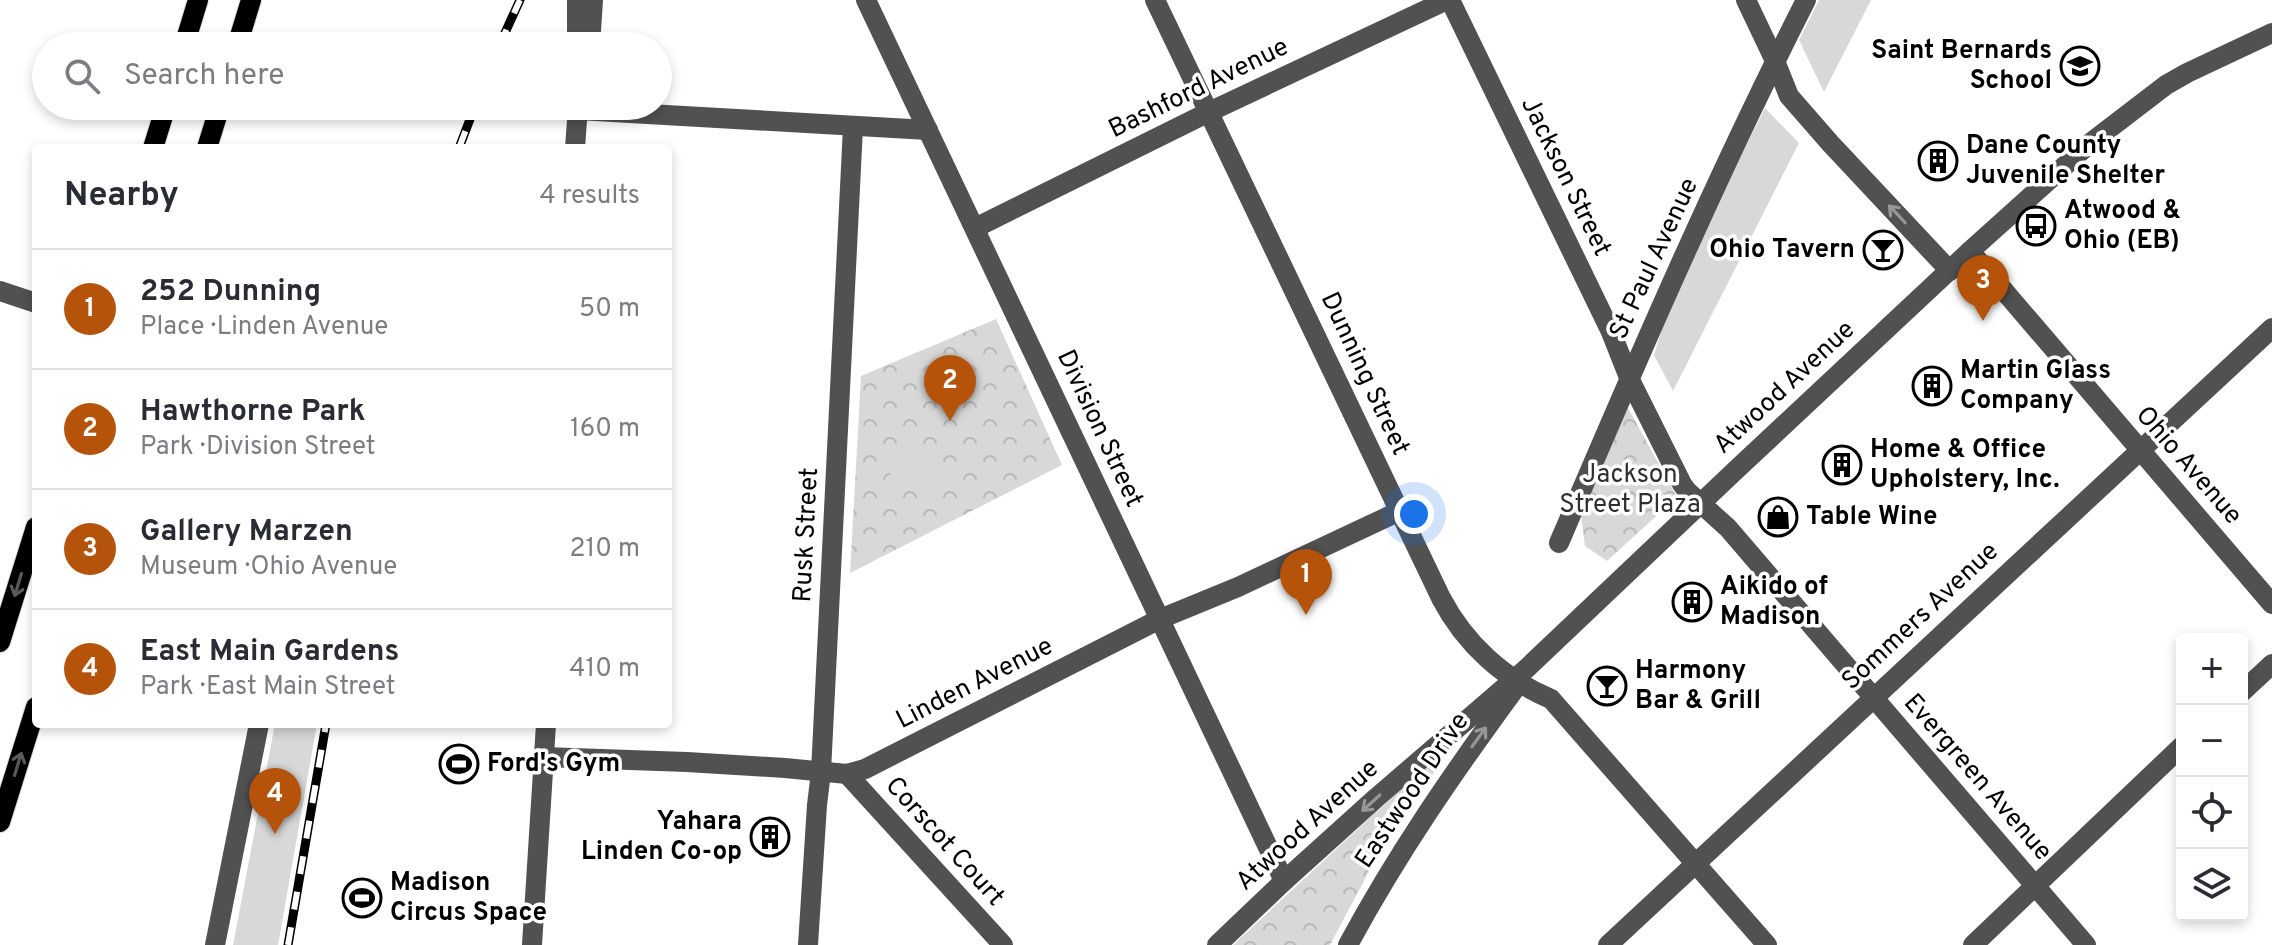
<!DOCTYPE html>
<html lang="en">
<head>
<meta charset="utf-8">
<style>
	:root { --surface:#fff; --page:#f2f2f3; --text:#2b2b33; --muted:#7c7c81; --line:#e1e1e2; --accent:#b45309 }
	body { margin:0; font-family:Overpass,sans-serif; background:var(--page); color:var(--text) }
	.controls { position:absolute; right:24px; bottom:24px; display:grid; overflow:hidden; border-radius:8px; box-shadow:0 4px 12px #0003 }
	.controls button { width:72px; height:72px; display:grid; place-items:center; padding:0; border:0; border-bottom:2px solid var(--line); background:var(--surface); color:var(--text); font:40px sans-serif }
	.you { position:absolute; left:1414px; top:514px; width:28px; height:28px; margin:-20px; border:6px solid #fff; border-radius:50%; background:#1a73e8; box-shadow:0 0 0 12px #1a73e833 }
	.badge { display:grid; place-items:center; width:52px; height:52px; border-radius:50%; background:var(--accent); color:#fff; font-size:26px; font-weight:700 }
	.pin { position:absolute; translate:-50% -66px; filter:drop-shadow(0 2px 4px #0008) }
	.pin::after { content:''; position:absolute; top:42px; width:28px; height:24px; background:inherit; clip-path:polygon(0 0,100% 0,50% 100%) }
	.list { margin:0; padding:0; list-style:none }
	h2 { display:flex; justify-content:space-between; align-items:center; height:104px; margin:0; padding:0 32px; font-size:34px }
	h2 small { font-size:26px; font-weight:400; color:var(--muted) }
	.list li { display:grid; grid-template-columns:52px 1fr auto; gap:24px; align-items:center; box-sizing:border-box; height:120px; padding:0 32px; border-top:2px solid var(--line) }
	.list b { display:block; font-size:30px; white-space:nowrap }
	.list p { margin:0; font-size:26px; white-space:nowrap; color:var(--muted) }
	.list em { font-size:26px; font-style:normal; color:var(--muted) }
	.icon { flex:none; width:44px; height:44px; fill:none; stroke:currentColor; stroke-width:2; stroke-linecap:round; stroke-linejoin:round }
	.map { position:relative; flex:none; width:2272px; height:945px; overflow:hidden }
	.search { position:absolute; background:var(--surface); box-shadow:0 4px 12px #0003; left:32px; top:32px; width:640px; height:88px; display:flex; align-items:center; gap:20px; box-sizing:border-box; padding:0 28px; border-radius:44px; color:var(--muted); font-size:30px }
	.panel { position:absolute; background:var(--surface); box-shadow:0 4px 12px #0003; left:32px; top:144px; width:640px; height:584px; border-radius:8px }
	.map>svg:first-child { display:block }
	.park { fill:url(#park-crowns) }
	.garden { fill:#d8d8d8 }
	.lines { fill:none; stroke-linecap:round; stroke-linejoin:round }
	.major-casing { stroke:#dbdbdb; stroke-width:22 }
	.minor { stroke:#515151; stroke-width:20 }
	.major { stroke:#000; stroke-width:20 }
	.rail-casing { stroke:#000; stroke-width:9 }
	.rail { stroke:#fff; stroke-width:6; stroke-dasharray:18; stroke-linecap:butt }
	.oneway { stroke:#979797 }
	.oneway2 { stroke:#595959 }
	.labels { text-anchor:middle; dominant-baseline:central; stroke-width:7; stroke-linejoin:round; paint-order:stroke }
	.poi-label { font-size:26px; font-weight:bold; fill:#000; stroke:#fff; text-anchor:start }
	.street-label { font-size:26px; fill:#000; stroke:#fff }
	.park-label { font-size:26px; fill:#2f2f2f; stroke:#fff }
</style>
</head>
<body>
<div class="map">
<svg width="2272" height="945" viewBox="0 0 2272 945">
	<defs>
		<pattern id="park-crowns" width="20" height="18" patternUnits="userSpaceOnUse" patternTransform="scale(2)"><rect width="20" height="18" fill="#d8d8d8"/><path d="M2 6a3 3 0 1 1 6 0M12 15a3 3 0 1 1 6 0" fill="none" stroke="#b8b8b8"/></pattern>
	</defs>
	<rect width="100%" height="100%" fill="#fff"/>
	<g class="park">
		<path d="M996,319L1062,465L850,573L861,376Z"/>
		<path d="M1627,406L1677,497L1607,561L1585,546L1580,507Z"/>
		<path d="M1455,743L1385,841L1330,945H1233L1446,747Z"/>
	</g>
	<g class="garden">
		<path d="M1819,0H1871L1824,92L1799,40Z"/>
		<path d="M1765,108L1799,143L1673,391L1654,355L1675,287Z"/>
		<path d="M935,447L937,483L891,486L889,449Z"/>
		<path d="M275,724H317L278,945H233Z"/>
	</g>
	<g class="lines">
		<defs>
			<g id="major">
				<path d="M184,46L198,0"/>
				<path d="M237,46L251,0"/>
				<path d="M153,148L166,106"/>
				<path d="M207,148L220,106"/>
				<path d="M0,642L36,527"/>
				<path d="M0,822L36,707"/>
			</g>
		</defs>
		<use href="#major" class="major-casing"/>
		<g class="minor">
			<path d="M577,0V46"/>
			<path d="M866,0L1284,881"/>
			<path d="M1155,0L1441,598C1465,644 1504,679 1551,699L1767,945"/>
			<path d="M1450,0L1611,332L1630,380L1682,484L1687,491L1728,528L2086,945"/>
			<path d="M1746,0L1775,61L1789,96L1830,143L1950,271"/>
			<path d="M590,46L593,0"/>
			<path d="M578,110L928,130"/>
			<path d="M575,148L578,106"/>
			<path d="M975,228L1209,112L1447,0"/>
			<path d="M1970,251L2272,604"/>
			<path d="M0,291L36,303"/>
			<path d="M1559,543C1637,360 1716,177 1806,0"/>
			<path d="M2242,692L2272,664"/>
			<path d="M544,757L687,762L785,768L847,774L865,769L1160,619L1238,587L1400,511"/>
			<path d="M847,774L1003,945"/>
			<path d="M215,945L259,724"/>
			<path d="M532,945L546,724"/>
			<path d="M808,945L817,805L821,772L853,127"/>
			<path d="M1217,945L1284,881L1376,798L1526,669L1738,468L1970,251L2089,144L2166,85L2187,73L2272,33"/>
			<path d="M1348,945C1397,854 1453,773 1514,690"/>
			<path d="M1608,945L2272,328"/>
			<path d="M1973,945L2182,746"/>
		</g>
		<use href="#major" class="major"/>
		<defs>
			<g id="rail">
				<path d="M499,46L520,0"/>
				<path d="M459,148L475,106"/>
				<path d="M288,945L326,724"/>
			</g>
		</defs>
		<use href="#rail" class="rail-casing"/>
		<use href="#rail" class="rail"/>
	</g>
	<defs><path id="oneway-shaft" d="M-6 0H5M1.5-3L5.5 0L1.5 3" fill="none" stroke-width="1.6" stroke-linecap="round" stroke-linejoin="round" transform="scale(2)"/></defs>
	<g class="oneway">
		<use href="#oneway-shaft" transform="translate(1897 214) rotate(-133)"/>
		<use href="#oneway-shaft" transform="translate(1479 737) rotate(-54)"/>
		<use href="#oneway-shaft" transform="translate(1371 803) rotate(138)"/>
	</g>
	<g class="oneway2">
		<use href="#oneway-shaft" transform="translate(18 585) rotate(107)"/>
		<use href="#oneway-shaft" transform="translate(18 764) rotate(-73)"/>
	</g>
	<defs>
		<symbol id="school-ring" viewBox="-11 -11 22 22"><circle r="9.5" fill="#fff" stroke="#000" stroke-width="1.5"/><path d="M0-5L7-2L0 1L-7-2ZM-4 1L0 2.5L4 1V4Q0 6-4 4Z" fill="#000"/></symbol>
		<symbol id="building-ring" viewBox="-11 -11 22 22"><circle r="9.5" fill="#fff" stroke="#000" stroke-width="1.5"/><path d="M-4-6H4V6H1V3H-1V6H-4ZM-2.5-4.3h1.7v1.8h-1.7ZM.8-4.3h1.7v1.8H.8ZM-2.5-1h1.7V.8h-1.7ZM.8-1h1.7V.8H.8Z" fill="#000"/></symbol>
		<symbol id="bus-ring" viewBox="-11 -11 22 22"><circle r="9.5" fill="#fff" stroke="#000" stroke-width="1.5"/><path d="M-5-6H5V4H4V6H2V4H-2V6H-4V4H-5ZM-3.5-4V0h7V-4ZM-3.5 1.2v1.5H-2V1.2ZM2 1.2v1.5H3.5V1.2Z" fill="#000"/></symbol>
		<symbol id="bar-ring" viewBox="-11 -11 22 22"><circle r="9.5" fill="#fff" stroke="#000" stroke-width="1.5"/><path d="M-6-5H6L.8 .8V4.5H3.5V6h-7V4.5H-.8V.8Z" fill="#000"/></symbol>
		<symbol id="shop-ring" viewBox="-11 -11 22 22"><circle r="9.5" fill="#fff" stroke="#000" stroke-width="1.5"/><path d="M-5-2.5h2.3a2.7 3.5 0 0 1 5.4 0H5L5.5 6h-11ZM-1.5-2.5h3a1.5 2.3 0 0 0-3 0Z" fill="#000"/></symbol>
		<symbol id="stadium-ring" viewBox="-11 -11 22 22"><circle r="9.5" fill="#fff" stroke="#000" stroke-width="1.5"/><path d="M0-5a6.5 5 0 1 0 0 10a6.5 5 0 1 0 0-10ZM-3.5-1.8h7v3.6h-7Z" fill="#000"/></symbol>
	</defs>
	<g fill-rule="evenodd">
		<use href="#school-ring" x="2058" y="44" width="44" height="44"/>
		<use href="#building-ring" x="1916" y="139" width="44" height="44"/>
		<use href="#bus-ring" x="2014" y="204" width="44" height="44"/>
		<use href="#bar-ring" x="1861" y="228" width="44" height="44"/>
		<use href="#building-ring" x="1910" y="364" width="44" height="44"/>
		<use href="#building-ring" x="1820" y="443" width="44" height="44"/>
		<use href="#shop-ring" x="1756" y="495" width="44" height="44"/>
		<use href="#building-ring" x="1670" y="580" width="44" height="44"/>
		<use href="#bar-ring" x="1585" y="664" width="44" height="44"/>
		<use href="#stadium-ring" x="437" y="742" width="44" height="44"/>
		<use href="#building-ring" x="748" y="815" width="44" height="44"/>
		<use href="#stadium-ring" x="340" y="876" width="44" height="44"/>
	</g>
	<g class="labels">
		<g class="poi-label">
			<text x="2052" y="51" text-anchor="end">Saint Bernards<tspan x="2052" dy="30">School</tspan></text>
			<text x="1966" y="146">Dane County<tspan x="1966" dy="30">Juvenile Shelter</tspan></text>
			<text x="2064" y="211">Atwood &amp;<tspan x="2064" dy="30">Ohio (EB)</tspan></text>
			<text x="1855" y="250" text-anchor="end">Ohio Tavern</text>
			<text x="1960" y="371">Martin Glass<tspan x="1960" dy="30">Company</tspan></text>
			<text x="1870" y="450">Home &amp; Office<tspan x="1870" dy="30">Upholstery, Inc.</tspan></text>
			<text x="1806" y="517">Table Wine</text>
			<text x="1720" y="587">Aikido of<tspan x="1720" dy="30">Madison</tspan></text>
			<text x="1635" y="671">Harmony<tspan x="1635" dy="30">Bar &amp; Grill</tspan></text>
			<text x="487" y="764">Ford's Gym</text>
			<text x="742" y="822" text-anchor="end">Yahara<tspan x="742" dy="30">Linden Co-op</tspan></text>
			<text x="390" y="883">Madison<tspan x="390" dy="30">Circus Space</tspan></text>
		</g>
		<g class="street-label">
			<text transform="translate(1199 89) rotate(-26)">Bashford Avenue</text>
			<text transform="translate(1565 177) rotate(64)">Jackson Street</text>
			<text transform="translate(1655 259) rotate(-65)">St Paul Avenue</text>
			<text transform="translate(1364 374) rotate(65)">Dunning Street</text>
			<text transform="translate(1785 388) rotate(-43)">Atwood Avenue</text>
			<text transform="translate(1099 429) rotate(65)">Division Street</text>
			<text transform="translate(2188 466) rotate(49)">Ohio Avenue</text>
			<text transform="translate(807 535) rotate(-87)">Rusk Street</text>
			<text transform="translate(1921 617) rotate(-43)">Sommers Avenue</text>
			<text transform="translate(975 684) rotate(-27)">Linden Avenue</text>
			<text transform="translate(1977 778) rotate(49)">Evergreen Avenue</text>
			<text transform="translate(1413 791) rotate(-56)">Eastwood Drive</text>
			<text transform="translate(1308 826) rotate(-42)">Atwood Avenue</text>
			<text transform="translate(944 842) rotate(48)">Corscot Court</text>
		</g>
		<g class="park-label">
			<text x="1630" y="475">Jackson<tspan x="1630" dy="30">Street Plaza</tspan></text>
		</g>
	</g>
</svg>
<div class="controls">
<button>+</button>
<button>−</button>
<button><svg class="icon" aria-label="locate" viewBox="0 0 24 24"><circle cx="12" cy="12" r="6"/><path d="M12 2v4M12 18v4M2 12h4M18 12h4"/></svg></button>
<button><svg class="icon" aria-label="layers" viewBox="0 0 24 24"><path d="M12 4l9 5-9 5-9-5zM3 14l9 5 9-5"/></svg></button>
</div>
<div class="you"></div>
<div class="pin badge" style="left:1306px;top:615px">1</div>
<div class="pin badge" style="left:950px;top:421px">2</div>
<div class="pin badge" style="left:1983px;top:321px">3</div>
<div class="pin badge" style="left:275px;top:834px">4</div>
<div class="search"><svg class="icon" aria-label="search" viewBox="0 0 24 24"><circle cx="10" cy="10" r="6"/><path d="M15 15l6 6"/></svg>Search here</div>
<section class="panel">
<h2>Nearby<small>4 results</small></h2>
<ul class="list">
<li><span class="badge">1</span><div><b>252 Dunning</b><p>Place · Linden Avenue</p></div><em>50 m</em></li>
<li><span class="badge">2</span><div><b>Hawthorne Park</b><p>Park · Division Street</p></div><em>160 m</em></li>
<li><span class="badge">3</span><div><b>Gallery Marzen</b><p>Museum · Ohio Avenue</p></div><em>210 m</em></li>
<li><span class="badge">4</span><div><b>East Main Gardens</b><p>Park · East Main Street</p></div><em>410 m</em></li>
</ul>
</section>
</div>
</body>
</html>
